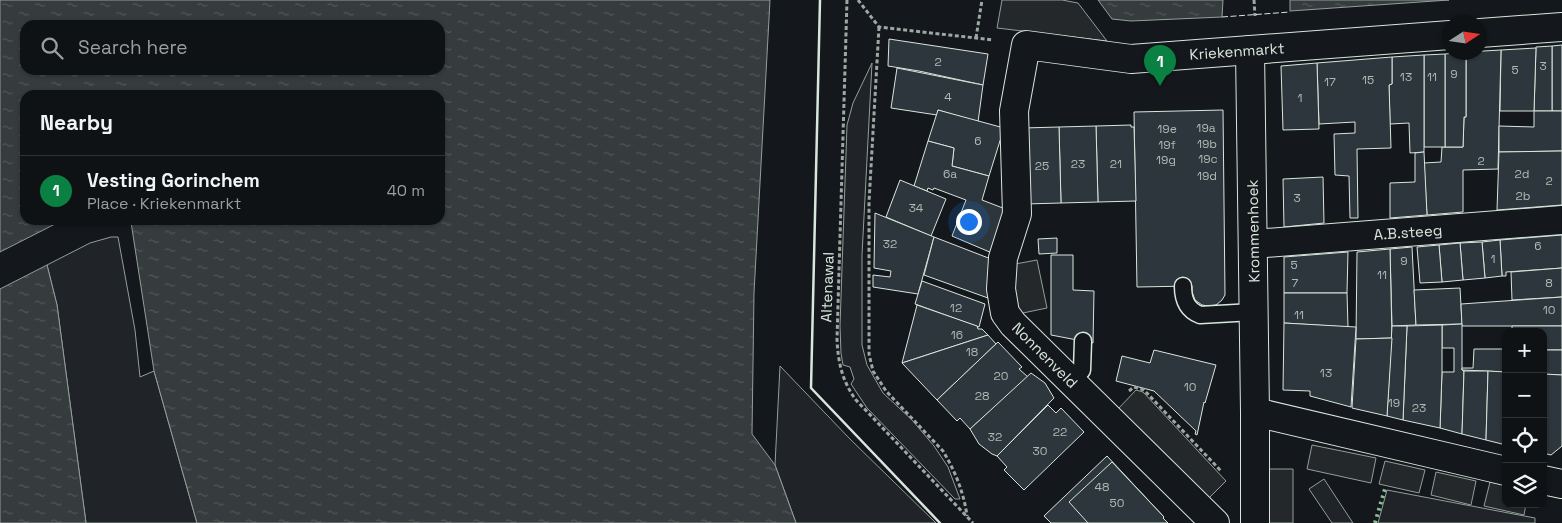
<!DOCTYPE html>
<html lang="en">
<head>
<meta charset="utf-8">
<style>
	:root { --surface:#0f1215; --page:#1d2022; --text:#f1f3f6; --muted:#9b9ea0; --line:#2f3234; --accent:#0b8043 }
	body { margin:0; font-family:"Space Grotesk",sans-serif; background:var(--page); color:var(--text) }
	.controls { position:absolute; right:15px; bottom:15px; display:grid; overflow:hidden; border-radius:10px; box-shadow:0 1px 4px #0004 }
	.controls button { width:45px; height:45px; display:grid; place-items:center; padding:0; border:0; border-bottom:1px solid var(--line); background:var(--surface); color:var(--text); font:25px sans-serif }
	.compass { position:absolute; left:1442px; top:15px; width:45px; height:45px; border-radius:50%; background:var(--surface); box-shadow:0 1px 4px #0004; rotate:78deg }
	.you { position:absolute; left:968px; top:221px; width:18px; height:18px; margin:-12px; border:4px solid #fff; border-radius:50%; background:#1a73e8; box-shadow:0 0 0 8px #1a73e833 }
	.badge { display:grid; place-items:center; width:32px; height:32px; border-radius:50%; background:var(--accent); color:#fff; font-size:16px; font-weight:700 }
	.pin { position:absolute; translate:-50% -41px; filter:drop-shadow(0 1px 2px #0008) }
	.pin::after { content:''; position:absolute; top:26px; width:18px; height:15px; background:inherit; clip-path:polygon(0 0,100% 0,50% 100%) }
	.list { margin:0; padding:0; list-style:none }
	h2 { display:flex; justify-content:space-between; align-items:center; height:65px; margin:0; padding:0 20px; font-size:21px }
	h2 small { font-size:16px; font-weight:400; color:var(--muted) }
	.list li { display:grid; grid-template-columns:32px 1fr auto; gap:15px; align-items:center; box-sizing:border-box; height:70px; padding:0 20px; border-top:1px solid var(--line) }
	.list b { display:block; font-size:19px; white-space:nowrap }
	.list p { margin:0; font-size:16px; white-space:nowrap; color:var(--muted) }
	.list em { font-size:16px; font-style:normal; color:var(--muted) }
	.icon { flex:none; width:28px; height:28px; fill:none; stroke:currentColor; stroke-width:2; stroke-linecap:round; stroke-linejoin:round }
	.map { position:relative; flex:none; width:1562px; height:523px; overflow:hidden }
	.search { position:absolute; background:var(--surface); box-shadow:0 1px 4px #0004; left:20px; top:20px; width:425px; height:55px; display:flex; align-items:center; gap:12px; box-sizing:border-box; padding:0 18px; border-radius:15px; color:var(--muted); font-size:19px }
	.panel { position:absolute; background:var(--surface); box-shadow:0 1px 4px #0004; left:20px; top:90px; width:425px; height:135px; border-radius:15px }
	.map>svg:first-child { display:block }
	.green { fill:#202428; stroke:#939e99 }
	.parking { fill:#24282b; stroke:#939e99 }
	.water { fill:url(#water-ripples); stroke:#939e99; fill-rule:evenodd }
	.building { fill:#2c363c; stroke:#d8e6dc }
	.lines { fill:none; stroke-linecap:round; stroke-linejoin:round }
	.service-casing { stroke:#d8e6dc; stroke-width:19 }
	.minor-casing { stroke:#d8e6dc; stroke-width:30 }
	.path { stroke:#9da8a2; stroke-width:3; stroke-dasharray:4 2.5; stroke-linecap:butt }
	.service { stroke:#14181c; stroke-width:16 }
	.minor { stroke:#14181c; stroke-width:28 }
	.hedge { stroke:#8ac095; stroke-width:4; stroke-dasharray:2.5 4; stroke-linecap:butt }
	.fence { stroke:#d8e6dc; stroke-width:1; stroke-dasharray:6 2.5; stroke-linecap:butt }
	.wall { stroke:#d8e6dc; stroke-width:2.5 }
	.labels { text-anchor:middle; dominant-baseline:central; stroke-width:4; stroke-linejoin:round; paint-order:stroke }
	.number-label { font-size:12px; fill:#adbab4 }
	.street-label { font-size:15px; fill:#d8e6dc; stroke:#14181c }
</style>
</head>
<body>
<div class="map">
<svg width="1562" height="523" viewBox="0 0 1562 523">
	<defs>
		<pattern id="water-ripples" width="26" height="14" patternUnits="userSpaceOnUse" patternTransform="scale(1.25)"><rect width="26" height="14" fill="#363b3e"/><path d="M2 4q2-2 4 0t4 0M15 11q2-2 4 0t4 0" fill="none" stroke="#525759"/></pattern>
	</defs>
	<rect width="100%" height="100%" fill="#14181c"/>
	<g class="green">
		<path d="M872,63L862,255V345L867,365L883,393L912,420L934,446L948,467L960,499H955L867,408L851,384L854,379L850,367L843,365L841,353L840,326L847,125L853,103Z"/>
		<path d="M111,237H118L135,330L140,377L154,371L197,523H86L57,305L47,265L90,243Z"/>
		<path d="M780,366L850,439L936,523H796L775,465Z"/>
		<path d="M1324,479L1353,523H1332L1309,489Z"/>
		<path d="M1387,490L1535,518V523H1378Z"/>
	</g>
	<g class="parking">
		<path d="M1002,0H1062L1078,3L1107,41L997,28Z"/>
		<path d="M1037,260L1047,308L1018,314L1010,265Z"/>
		<path d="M1136,390L1143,392L1226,481L1207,500L1118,409Z"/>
		<path d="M1312,445L1376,458L1371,483L1307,469Z"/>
		<path d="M1385,461L1425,470L1419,493L1379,484Z"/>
		<path d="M1265,469H1293V523H1266Z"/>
		<path d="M1436,472L1476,481L1471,505L1431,495Z"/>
		<path d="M1490,482L1506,486V504H1526L1524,515L1484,506Z"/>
	</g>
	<g class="water">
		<path d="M0,0H770L754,293L752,434L775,465L796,523H197L154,371L131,222L129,220H440V95H25V220H63L0,252ZM25,25H440V70H25Z"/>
		<path d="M1098,0H1223L1222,17L1131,21L1112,19Z"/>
		<path d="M1290,0H1449L1290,11Z"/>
		<path d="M47,265L57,305L86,523H0V289Z"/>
	</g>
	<g class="building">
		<path d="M889,39L988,54L983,85L919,71L888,66Z"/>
		<path d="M1562,45V111H1552V46Z"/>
		<path d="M1552,46V111H1534L1536,47Z"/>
		<path d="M1536,48L1534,111H1500L1501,50Z"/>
		<path d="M1501,50L1498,169L1463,170V212L1427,215L1424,163L1441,162L1442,147H1463L1464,117H1466V52Z"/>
		<path d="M1466,52V117H1464L1463,147H1445V54Z"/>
		<path d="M1445,54V147H1424V55Z"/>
		<path d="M1424,55V152L1410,153L1409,123L1390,124L1389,85L1392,84V57Z"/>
		<path d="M1392,57V84L1389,85L1391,148L1357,149L1358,218H1350L1349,176L1335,175L1334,134L1355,133V122L1319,124L1317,63Z"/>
		<path d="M1317,63L1319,129L1283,130L1281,66Z"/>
		<path d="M897,68L983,85L978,122L938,110L937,115L891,108Z"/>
		<path d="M938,110L1004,128L989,176L952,166L954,148L928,141Z"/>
		<path d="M1223,110L1225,295L1222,300L1216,305L1208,306L1202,305L1195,300L1192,292V286L1137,287L1134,112Z"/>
		<path d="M1534,111H1562V151L1499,152V126L1534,127Z"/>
		<path d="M1131,125V127H1134L1136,201L1098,202L1096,126Z"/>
		<path d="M1096,126L1098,202L1061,203L1059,127Z"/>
		<path d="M1059,127L1061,203L1025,204L1023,128Z"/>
		<path d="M928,141L954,148L952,166L989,176L982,200L1008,210L992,253L952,236L966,200L934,188L933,190L928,188L927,191L914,186Z"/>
		<path d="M1562,151V205L1497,210L1499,152Z"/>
		<path d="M1424,152L1427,215L1390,218V183L1415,182V153Z"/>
		<path d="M1323,177L1324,223L1284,227L1283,179Z"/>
		<path d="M900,180L946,199L931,236L886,217Z"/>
		<path d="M875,213L934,237L918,294L873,287V275L890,277L891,271L874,268Z"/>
		<path d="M1562,235V268L1506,272V276H1502L1500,240Z"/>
		<path d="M934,237L991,259L988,298L924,275Z"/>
		<path d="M1057,238V253L1039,254L1038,239Z"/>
		<path d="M1500,240L1502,276L1485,278L1482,242Z"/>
		<path d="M1482,242L1485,278L1463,280L1460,243Z"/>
		<path d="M1460,243L1463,280L1442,282L1439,245Z"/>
		<path d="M1439,245L1442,282L1420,283L1417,247Z"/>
		<path d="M1412,247L1416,325L1392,326L1390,249Z"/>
		<path d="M1390,249L1392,338L1356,339L1357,252Z"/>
		<path d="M1348,252L1347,293H1284V257Z"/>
		<path d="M1051,255H1073V290L1094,291L1093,343L1051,335Z"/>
		<path d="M1562,268V297L1512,300L1511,272Z"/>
		<path d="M922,281L985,304L979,327L915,304Z"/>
		<path d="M1460,288L1462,324L1416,325L1414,290Z"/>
		<path d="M1284,293H1347L1348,327L1284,323Z"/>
		<path d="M1562,297V326H1462L1461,304Z"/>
		<path d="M917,305L977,326L978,329H982L988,335L902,363Z"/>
		<path d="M1284,323L1356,327L1351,407L1310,396V391L1283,390Z"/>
		<path d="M1462,324V370L1464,371L1462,434L1440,428L1442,372H1454V348H1442V325Z"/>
		<path d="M1442,325V372L1440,428L1403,420L1407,326Z"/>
		<path d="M1392,326H1407L1403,420L1387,416Z"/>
		<path d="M1512,326H1562V350H1543V332H1512Z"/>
		<path d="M988,335L996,344L937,400L902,363Z"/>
		<path d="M1392,338L1387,416L1352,408L1356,339Z"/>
		<path d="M998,342L1022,367L1019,369L1028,377L970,429L960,418L957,421L937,400Z"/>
		<path d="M1474,349H1506V372L1462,370V368H1473Z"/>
		<path d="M1154,350L1216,365L1205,403L1204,402L1197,435L1195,434L1196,431L1154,391L1116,381L1122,356L1150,363Z"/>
		<path d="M1543,350H1562V375L1543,374Z"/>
		<path d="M1464,371H1488L1486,440L1462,434Z"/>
		<path d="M1488,371L1506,372V445L1486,440Z"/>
		<path d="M1031,373L1045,383L1054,398L997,456L992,454L979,444L970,429Z"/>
		<path d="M1543,374L1562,375V446L1551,455L1543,453Z"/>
		<path d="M1048,405L1056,413L1061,408L1084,432L1024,490L1004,470L1007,467L997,456Z"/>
		<path d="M1107,456L1164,517L1163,518L1168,523H1051L1044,516Z"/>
		<path d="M1112,462L1164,517L1163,518L1168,523H1088L1069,502Z"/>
	</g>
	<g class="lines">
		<defs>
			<g id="service">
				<path d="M1183,286C1183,300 1187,310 1200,315L1253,312"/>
				<path d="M1072,381L1082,370L1083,341"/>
			</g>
			<g id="minor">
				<path d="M1480,33L1562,27"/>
				<path d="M1250,50L1255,412V523"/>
				<path d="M1253,244L1562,220"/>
				<path d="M1255,412L1506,471"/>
				<path d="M1543,480L1562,484"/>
				<path d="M1215,523L1013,324L1005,313L1001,289L1003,258L1017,214L1014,111L1026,45L1131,59L1450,35"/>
			</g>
		</defs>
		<use href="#service" class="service-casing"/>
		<use href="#minor" class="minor-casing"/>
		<g class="path">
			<path d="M847,0L837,339C838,362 842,381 856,400L973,523"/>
			<path d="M858,0L879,27L993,40"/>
			<path d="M1254,0L1255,16"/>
			<path d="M879,27L869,202V354L873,371L886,391L943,451C955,471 964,493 967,516"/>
			<path d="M976,38L982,0"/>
			<path d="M1129,391L1134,387L1144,390L1221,471"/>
		</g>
		<use href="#service" class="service"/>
		<use href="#minor" class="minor"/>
		<path class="hedge" d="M1375,523L1385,489"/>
		<path class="fence" d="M1222,17L1290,12"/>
		<path class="wall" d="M820,0L811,388L940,523"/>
	</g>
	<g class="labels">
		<g class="number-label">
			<text x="938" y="62">2</text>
			<text x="1543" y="66">3</text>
			<text x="1515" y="70">5</text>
			<text x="1454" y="74">9</text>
			<text x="1406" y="77">13</text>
			<text x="1432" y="77">11</text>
			<text x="1368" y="80">15</text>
			<text x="1330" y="82">17</text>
			<text x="948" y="97">4</text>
			<text x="1300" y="98">1</text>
			<text x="1206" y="128">19a</text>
			<text x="1167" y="129">19e</text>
			<text x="978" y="141">6</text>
			<text x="1207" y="144">19b</text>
			<text x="1167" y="145">19f</text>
			<text x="1208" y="159">19c</text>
			<text x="1166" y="160">19g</text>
			<text x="1481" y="161">2</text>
			<text x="1078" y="164">23</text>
			<text x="1116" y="164">21</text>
			<text x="1042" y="166">25</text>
			<text x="950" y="174">6a</text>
			<text x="1522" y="174">2d</text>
			<text x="1207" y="176">19d</text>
			<text x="1549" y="181">2</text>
			<text x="1523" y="196">2b</text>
			<text x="1297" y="198">3</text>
			<text x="916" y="208">34</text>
			<text x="890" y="244">32</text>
			<text x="1538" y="246">6</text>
			<text x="1493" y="259">1</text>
			<text x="1404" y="261">9</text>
			<text x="1294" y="265">5</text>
			<text x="1382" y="275">11</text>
			<text x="1295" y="283">7</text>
			<text x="1549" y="283">8</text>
			<text x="956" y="308">12</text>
			<text x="1549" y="310">10</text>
			<text x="1299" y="315">11</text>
			<text x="957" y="335">16</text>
			<text x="972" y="352">18</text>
			<text x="1326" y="373">13</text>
			<text x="1001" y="376">20</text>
			<text x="1190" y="387">10</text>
			<text x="982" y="396">28</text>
			<text x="1394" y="403">19</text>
			<text x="1419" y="408">23</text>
			<text x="1060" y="432">22</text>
			<text x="995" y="437">32</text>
			<text x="1040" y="451">30</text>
			<text x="1102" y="487">48</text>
			<text x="1117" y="503">50</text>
		</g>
		<g class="street-label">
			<text transform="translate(1237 51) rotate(-4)">Kriekenmarkt</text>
			<text transform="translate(1253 231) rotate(-91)">Krommenhoek</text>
			<text transform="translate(1408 232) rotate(-4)">A.B.steeg</text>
			<text transform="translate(827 287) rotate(-88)">Altenawal</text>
			<text transform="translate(1045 355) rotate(45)">Nonnenveld</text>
		</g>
	</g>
</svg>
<div class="controls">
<button>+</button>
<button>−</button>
<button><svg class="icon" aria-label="locate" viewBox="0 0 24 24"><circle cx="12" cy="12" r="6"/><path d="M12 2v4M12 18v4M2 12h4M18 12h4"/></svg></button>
<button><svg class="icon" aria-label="layers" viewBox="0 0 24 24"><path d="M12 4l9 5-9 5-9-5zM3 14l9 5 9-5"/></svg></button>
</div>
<svg class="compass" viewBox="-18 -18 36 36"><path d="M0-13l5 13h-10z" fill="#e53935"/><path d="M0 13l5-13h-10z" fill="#9b9ea0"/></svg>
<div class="you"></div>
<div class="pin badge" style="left:1160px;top:86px">1</div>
<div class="search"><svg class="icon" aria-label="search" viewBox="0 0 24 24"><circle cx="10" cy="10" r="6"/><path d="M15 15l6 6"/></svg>Search here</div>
<section class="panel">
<h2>Nearby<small></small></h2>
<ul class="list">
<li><span class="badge">1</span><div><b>Vesting Gorinchem</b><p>Place · Kriekenmarkt</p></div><em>40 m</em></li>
</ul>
</section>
</div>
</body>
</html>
